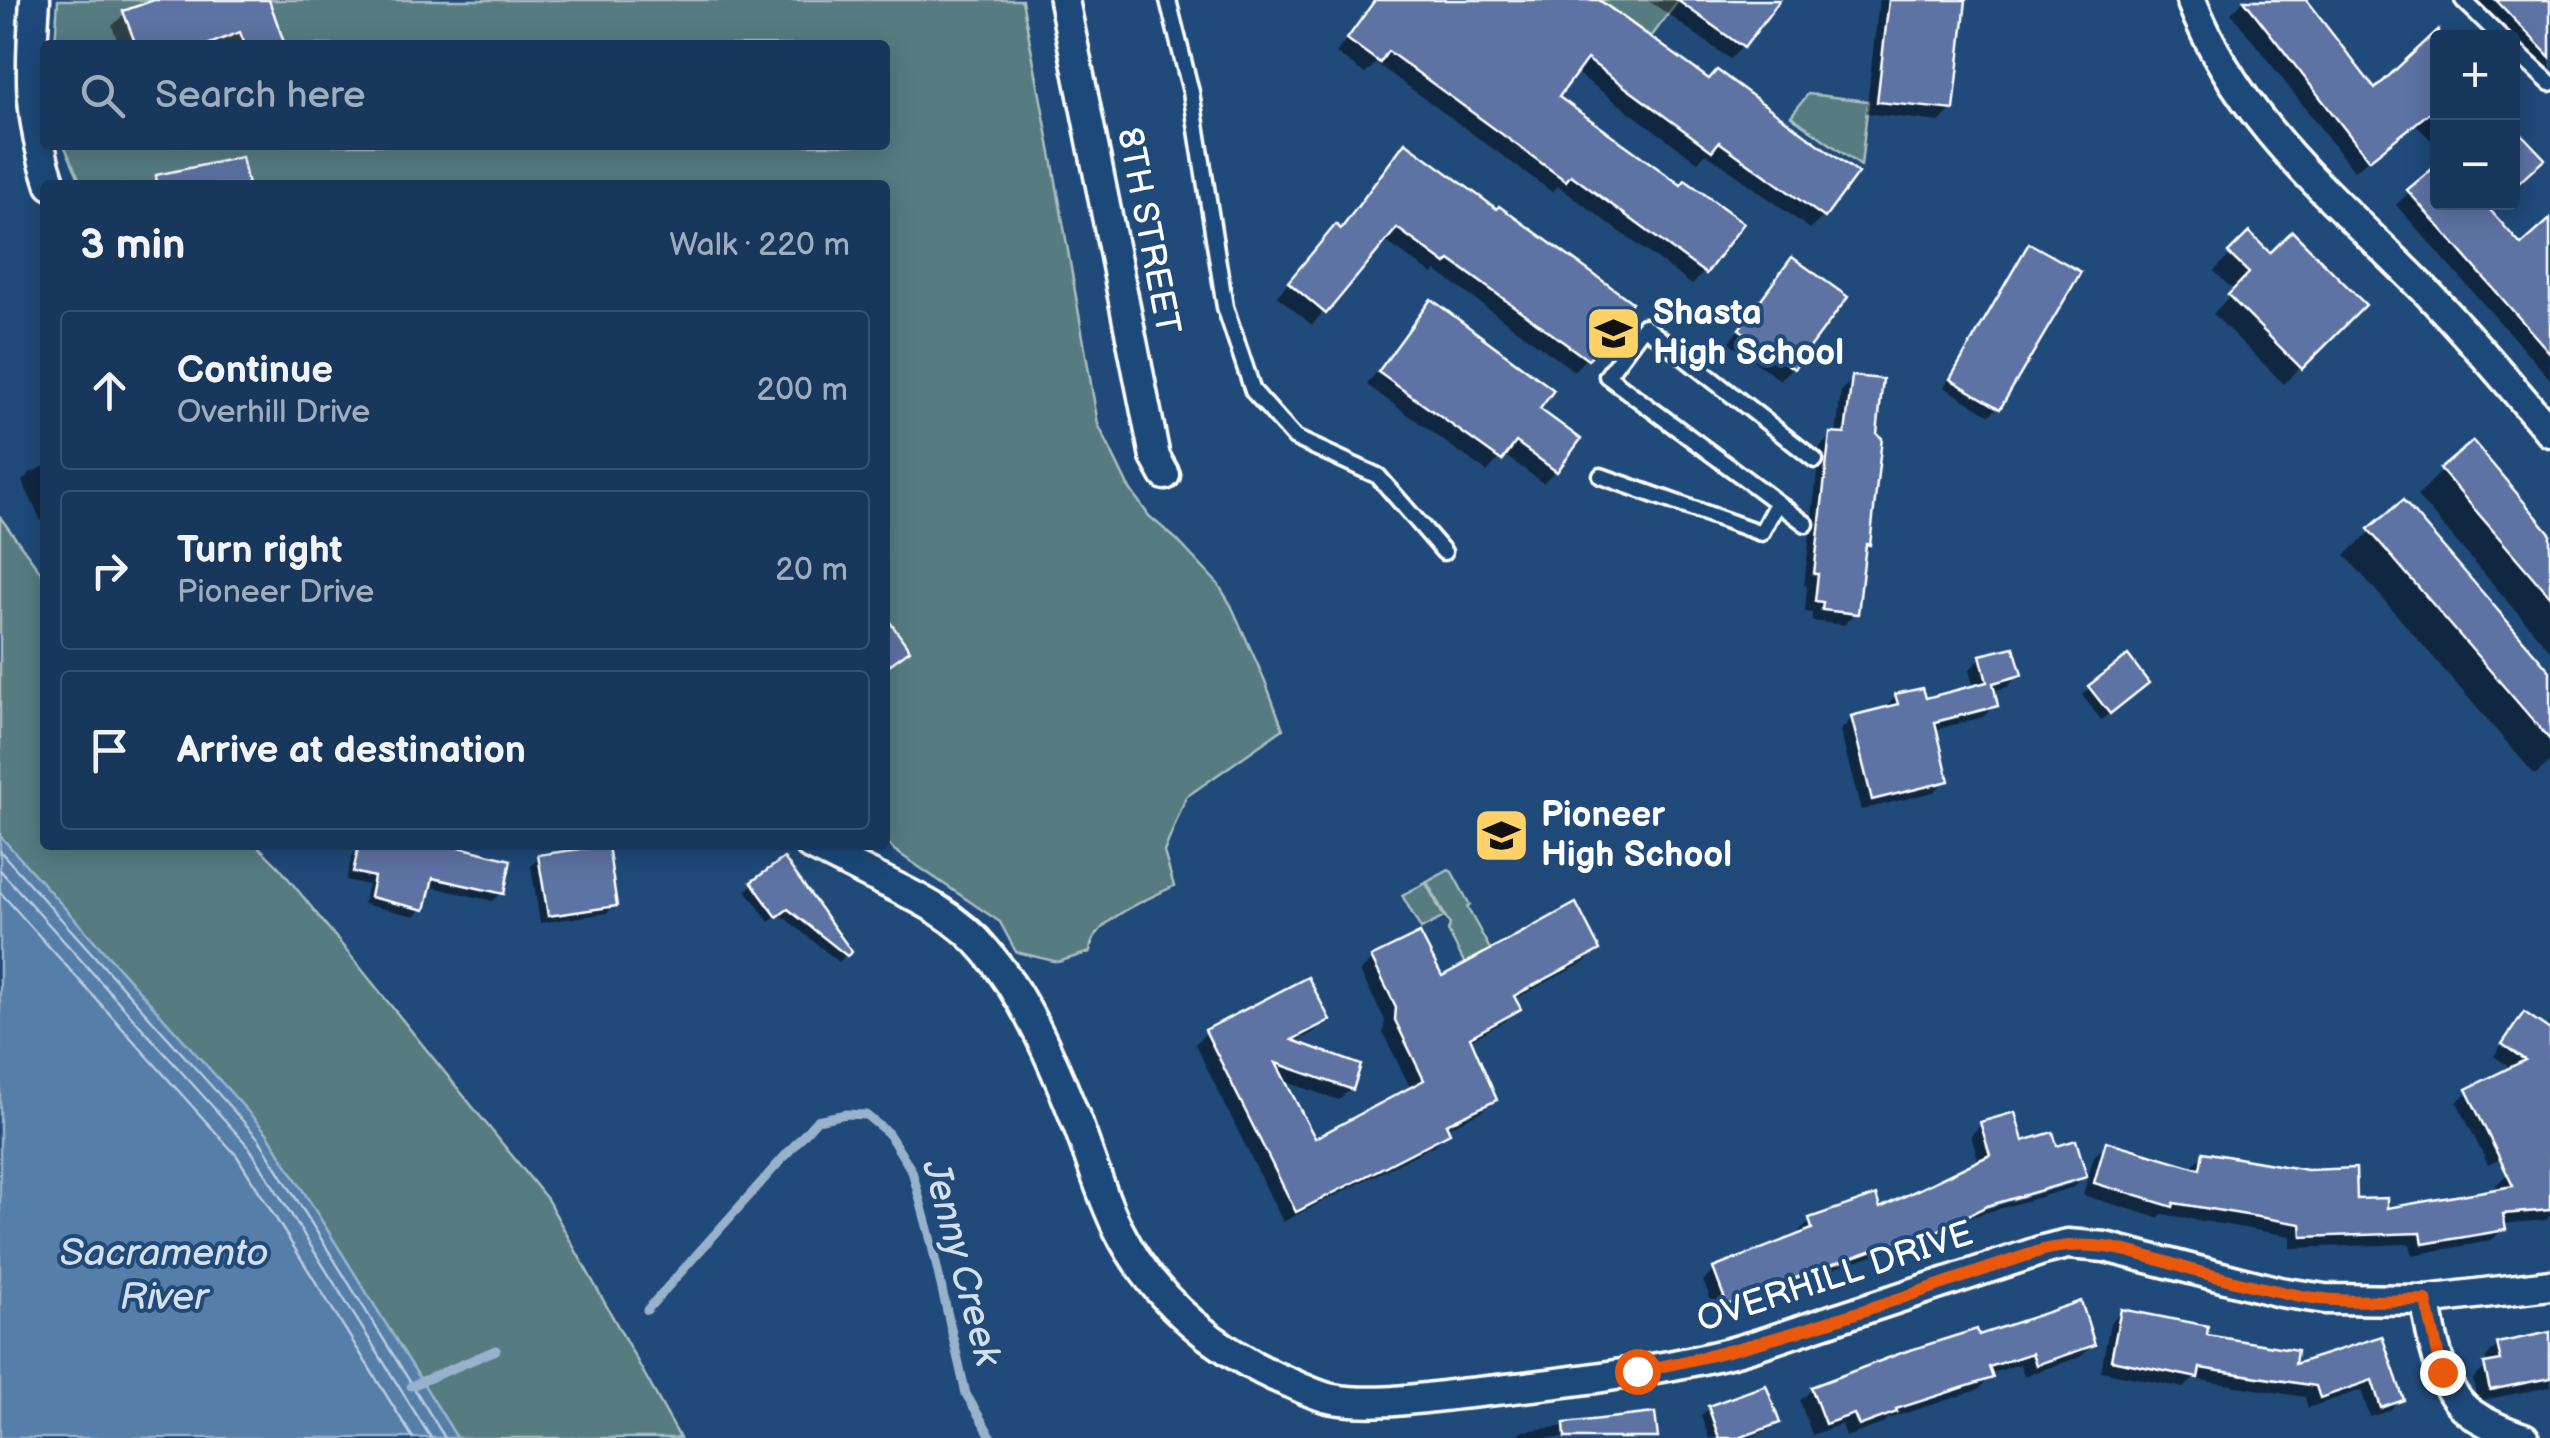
<!DOCTYPE html>
<html lang="en">
<head>
<meta charset="utf-8">
<style>
	:root { --surface:#17385c; --page:#244365; --text:#f1f3f6; --muted:#9eacbb; --line:#365272 }
	body { margin:0; font-family:"Balsamiq Sans",sans-serif; background:var(--page); color:var(--text) }
	.controls { position:absolute; right:30px; top:30px; display:grid; overflow:hidden; border-radius:10px; box-shadow:0 5px 25px #0003 }
	.controls button { width:90px; height:90px; display:grid; place-items:center; padding:0; border:0; border-bottom:2px solid var(--line); background:var(--surface); color:var(--text); font:50px sans-serif }
	.stop { position:absolute; width:30px; height:30px; margin:-22px; border:8px solid #ea580c; border-radius:50%; background:#fff }
	.stop.end { background:#ea580c; border-color:#fff; box-shadow:0 2px 10px #0008 }
	.list { margin:0; padding:0; list-style:none }
	h2 { display:flex; justify-content:space-between; align-items:center; height:130px; margin:0; padding:0 40px; font-size:42px }
	h2 small { font-size:32px; font-weight:400; color:var(--muted) }
	.list li { display:grid; grid-template-columns:65px 1fr auto; gap:30px; align-items:center; box-sizing:border-box; height:160px; margin:0 20px 20px; padding:0 20px; border:2px solid var(--line); border-radius:10px }
	.list b { display:block; font-size:38px; white-space:nowrap }
	.list p { margin:0; font-size:32px; white-space:nowrap; color:var(--muted) }
	.list em { font-size:32px; font-style:normal; color:var(--muted) }
	.icon { flex:none; width:55px; height:55px; fill:none; stroke:currentColor; stroke-width:2; stroke-linecap:round; stroke-linejoin:round }
	.map { position:relative; flex:none; width:2550px; height:1438px; overflow:hidden }
	.search { position:absolute; background:var(--surface); box-shadow:0 5px 25px #0003; left:40px; top:40px; width:850px; height:110px; display:flex; align-items:center; gap:25px; box-sizing:border-box; padding:0 35px; border-radius:10px; color:var(--muted); font-size:38px }
	.panel { position:absolute; background:var(--surface); box-shadow:0 5px 25px #0003; left:40px; top:180px; width:850px; height:670px; border-radius:10px }
	.map>svg:first-child { display:block }
	.green { fill:#577c82; stroke:#abbec0; stroke-width:2.5 }
	.water { fill:#557ea9; stroke:#99b2cb; stroke-width:2.5 }
	.shadow { fill:#0007; fill-rule:evenodd }
	.lines { fill:none; stroke-linecap:round; stroke-linejoin:round }
	.shore { stroke:#bbcbdd; stroke-width:2.5 }
	.stream { stroke:#99b2cb; stroke-width:9 }
	.building { fill:#5d73a3; stroke:#fff; stroke-width:2.5 }
	.service-casing { stroke:#fff; stroke-width:21 }
	.minor-casing { stroke:#fff; stroke-width:35 }
	.service { stroke:#1f4a7a; stroke-width:14 }
	.minor { stroke:#1f4a7a; stroke-width:28 }
	.route { stroke:#ea580c; stroke-width:12 }
	.labels { text-anchor:middle; dominant-baseline:central; stroke-width:8; stroke-linejoin:round; paint-order:stroke }
	.street-label { font-size:35px; fill:#fff; stroke:#1f4a7a }
	.poi-label { font-size:35px; font-weight:bold; fill:#fff; stroke:#1f4a7a; text-anchor:start }
	.water-label { font-size:38px; font-style:italic; fill:#d4dfea; stroke:#1f4a7a }
</style>
</head>
<body>
<div class="map">
<svg width="2550" height="1438" viewBox="0 0 2550 1438">
	<rect width="100%" height="100%" fill="#1f4a7a"/>
	<filter id="ink" filterUnits="userSpaceOnUse"><feTurbulence type="fractalNoise" baseFrequency=".01" numOctaves="2"/><feDisplacementMap in="SourceGraphic" scale="20" xChannelSelector="R" yChannelSelector="G"/><feConvolveMatrix kernelMatrix="1 2 1 2 8 2 1 2 1" color-interpolation-filters="sRGB"/></filter>
	<g filter="url(#ink)">
		<g class="green">
			<path d="M58,0H1022L1053,164L1098,424L1128,486L1149,516L1176,539L1218,584L1231,605L1265,681L1283,729L1186,797L1164,852L1174,886C1149,899 1091,920 1090,952L1058,962L1016,952L1000,922L894,850L885,839V185H82L64,145H885V45H55Z"/>
			<path d="M1599,0H1677L1678,1L1651,37Z"/>
			<path d="M1808,94L1868,101L1861,166L1791,116Z"/>
			<path d="M0,517L45,578V845H257L279,867L547,1199L680,1438H457L267,1133L0,836Z"/>
			<path d="M1449,870L1452,872L1470,905L1467,907L1491,951L1465,964L1448,931L1450,925L1427,882Z"/>
			<path d="M1426,883L1444,917L1421,929L1402,895Z"/>
		</g>
		<path class="water" d="M0,836L267,1133L457,1438H0Z"/>
		<g class="shadow">
			<path d="M161,0H266L282,45H119L112,26L124,14Z"/>
			<path d="M1374,0H1595L1708,82L1854,173L1823,217L1810,229L1706,153L1698,162L1575,72L1555,98L1704,272L1692,285L1558,186L1552,192L1376,63L1365,74L1336,53Z"/>
			<path d="M1648,0H1769L1774,4L1742,47L1730,59Z"/>
			<path d="M1879,0H1964L1952,109L1939,122L1866,113Z"/>
			<path d="M2244,0H2303L2374,92L2438,47V147L2415,124L2354,171L2231,13Z"/>
			<path d="M2463,0H2550V91L2512,52V38H2499Z"/>
			<path d="M1405,145L1586,358L1574,371L1436,271L1432,274L1384,240L1312,325L1277,296L1323,240L1340,231L1392,158Z"/>
			<path d="M2409,192L2438,202H2495L2487,210L2520,249L2550,222V379L2396,205Z"/>
			<path d="M2249,236L2270,257L2362,305L2284,384L2213,314L2234,291L2214,271Z"/>
			<path d="M2030,246L1998,407L1990,415L1944,387L2022,254Z"/>
			<path d="M1792,260V367L1780,380L1729,343L1780,272Z"/>
			<path d="M1431,302L1537,409L1578,439L1555,471L1543,483L1503,454L1487,472L1367,385L1419,315Z"/>
			<path d="M1853,379L1868,544L1863,549L1855,613L1844,625L1812,621V613L1805,612L1807,586L1804,585L1820,447L1831,436H1836L1841,391Z"/>
			<path d="M45,466V529L22,481L30,473Z"/>
			<path d="M2442,471L2550,535V650L2417,496Z"/>
			<path d="M2402,504L2550,675V762L2535,775L2345,555Z"/>
			<path d="M1981,658L2019,675L2007,687L1992,691L1995,705L1983,717L1934,730L1946,780L1934,792L1861,810L1840,731L1852,718L1884,708L1896,696L1924,701L1974,688L1969,670Z"/>
			<path d="M2090,687L2138,691L2101,720L2082,695Z"/>
			<path d="M377,845H440L501,893L493,901L428,886L423,908L415,916L363,904L368,885L346,880L352,856L360,848L376,851Z"/>
			<path d="M539,858L615,905L607,913L540,923L531,866Z"/>
			<path d="M753,884L849,951L839,962L780,914L769,922L746,890Z"/>
			<path d="M1419,936L1441,980L1597,950L1585,962L1513,1000L1518,1008L1505,1021L1469,1041L1494,1099L1482,1111L1445,1129L1447,1132L1435,1145L1283,1222L1195,1044L1207,1032L1327,1020L1314,1032L1293,1043L1351,1088L1339,1100L1283,1081L1314,1142L1411,1089L1383,1033L1385,1020L1360,972L1372,959Z"/>
			<path d="M2525,1016L2545,1029L2550,1022V1135L2488,1165L2457,1102L2468,1091L2513,1069L2494,1056L2514,1026Z"/>
			<path d="M1982,1124L2021,1144L2056,1149L2085,1176L2074,1187L1974,1216L1920,1243L1918,1239L1801,1280L1717,1314L1703,1281L1714,1271L1801,1236L1799,1231L1810,1221L1879,1211L1979,1163L1971,1135ZM2075,1178V1183L1976,1212L1975,1208Z"/>
			<path d="M2107,1144L2191,1167L2204,1154L2385,1211L2498,1191L2495,1186L2507,1174L2550,1170V1216L2546,1220L2502,1224L2503,1229L2491,1241L2412,1255L2410,1244L2290,1248V1236L2162,1214L2158,1218L2083,1195L2094,1156Z"/>
			<path d="M2122,1312L2292,1368L2380,1339L2401,1399L2389,1411L2370,1417L2361,1390L2308,1408L2305,1397L2193,1379L2184,1388L2101,1371L2110,1323Z"/>
			<path d="M2550,1335V1387L2477,1401L2473,1379L2487,1366L2486,1358L2498,1345Z"/>
			<path d="M1977,1338L2093,1345L2080,1357L2024,1376L2020,1364L1989,1374L1990,1378L1978,1390L1887,1419L1882,1424L1846,1437L1842,1424L1812,1435L1800,1401L1812,1389Z"/>
			<path d="M1709,1408L1777,1423L1769,1430L1748,1438H1709L1701,1416Z"/>
			<path d="M1653,1416L1655,1438H1515L1523,1431Z"/>
		</g>
		<g class="lines">
			<g class="shore">
				<path d="M0,851L259,1139L445,1438"/>
				<path d="M0,870L249,1147L431,1438"/>
				<path d="M0,892L237,1156L413,1438"/>
			</g>
			<g class="stream">
				<path d="M647,1310L817,1120L846,1114L866,1115L888,1133L912,1171L929,1233L966,1394L992,1438"/>
				<path d="M411,1386L496,1350"/>
			</g>
		</g>
		<g class="building">
			<path d="M154,0H269L285,45H245L240,32L207,45H136L123,11Z"/>
			<path d="M1375,0H1599L1709,79L1717,70L1858,173L1825,218L1719,142L1712,151L1587,59L1559,97L1681,185L1685,180L1744,223L1706,274L1571,175L1566,181L1388,51L1380,63L1347,39Z"/>
			<path d="M1677,0H1780L1744,48Z"/>
			<path d="M1889,0H1966L1954,110L1877,102Z"/>
			<path d="M2244,0H2306L2375,89L2438,30V106L2369,160Z"/>
			<path d="M2496,0H2550V57Z"/>
			<path d="M2512,124L2545,159L2512,189Z"/>
			<path d="M1405,142L1497,209L1499,206L1632,302L1588,360L1450,260L1446,264L1397,228L1326,314L1288,282L1336,224L1341,229Z"/>
			<path d="M242,157L248,185H157L156,175Z"/>
			<path d="M2438,164V202H2483L2521,245L2550,219V353L2407,190Z"/>
			<path d="M2292,231L2366,305L2302,369L2228,295L2249,273L2228,253L2249,232L2270,253Z"/>
			<path d="M2029,243L2081,272L2000,409L1950,379Z"/>
			<path d="M1792,257L1848,297L1794,369L1739,329Z"/>
			<path d="M1431,299L1554,390L1540,409L1581,439L1557,472L1516,442L1502,461L1378,372Z"/>
			<path d="M1852,376L1883,379L1877,434L1882,438L1870,545L1866,544L1858,614L1822,610L1823,602L1815,601L1818,574H1814L1830,433L1845,434Z"/>
			<path d="M2473,441L2550,533V597L2440,469Z"/>
			<path d="M2403,500L2550,671V740L2368,529Z"/>
			<path d="M885,615L910,650L885,668Z"/>
			<path d="M2014,647L2022,675L1993,683L1998,706L1935,722L1949,781L1872,800L1851,716L1898,704L1895,694L1923,688L1926,698L1987,682L1980,655Z"/>
			<path d="M2128,655L2149,683L2110,714L2088,686Z"/>
			<path d="M359,845L381,850L382,845H451L511,860L504,894L433,878L425,910L370,897L374,877L353,872Z"/>
			<path d="M608,845L617,906L548,916L538,855Z"/>
			<path d="M784,858L852,952L847,956L788,909L777,917L751,882Z"/>
			<path d="M1576,903L1600,950L1514,996L1521,1009L1470,1037L1497,1100L1446,1124L1450,1133L1296,1212L1205,1030L1308,977L1330,1020L1292,1040L1361,1065L1353,1090L1276,1063L1315,1138L1424,1080L1395,1020L1396,1007L1371,957L1420,933L1442,976Z"/>
			<path d="M2524,1012L2550,1030V1210L2503,1214L2506,1230L2423,1244L2421,1233L2302,1237L2301,1224L2174,1203L2173,1207L2094,1183L2106,1141L2200,1169L2203,1152L2307,1170L2356,1168L2357,1199L2387,1198V1208L2513,1186L2466,1089L2525,1060L2502,1044Z"/>
			<path d="M2015,1112L2023,1141L2053,1132L2057,1146L2076,1140L2087,1177L1987,1206L1931,1234L1929,1230L1814,1271L1727,1305L1713,1268L1812,1229L1809,1218L1876,1195L1880,1208L1990,1155L1980,1122Z"/>
			<path d="M2081,1301L2095,1345L2036,1365L2032,1353L1989,1367L1993,1378L1896,1409L1897,1412L1859,1426L1854,1414L1825,1424L1811,1387L1904,1352L1977,1329L1979,1335Z"/>
			<path d="M2121,1309L2208,1326L2207,1335L2297,1350L2295,1364L2382,1336L2404,1400L2381,1408L2372,1380L2320,1398L2316,1386L2200,1368L2198,1378L2111,1360Z"/>
			<path d="M2550,1332V1378L2490,1390L2484,1364L2501,1361L2497,1343Z"/>
			<path d="M1766,1385L1780,1423L1739,1438H1719L1708,1406Z"/>
			<path d="M1655,1413L1658,1438H1565L1564,1423Z"/>
		</g>
		<g class="lines">
			<defs>
				<g id="service">
					<path d="M1168,0L1191,92L1225,307L1253,391L1295,438L1378,476L1444,552"/>
					<path d="M2463,0L2502,38"/>
					<path d="M2512,48L2550,83"/>
					<path d="M1601,476L1761,533L1777,503"/>
					<path d="M1806,524L1607,376L1644,326L1815,460"/>
				</g>
				<g id="minor">
					<path d="M35,0C30,69 28,118 51,185"/>
					<path d="M1064,0L1155,457L1165,475"/>
					<path d="M2191,0C2240,125 2333,197 2424,289C2468,335 2509,383 2550,432"/>
					<path d="M810,845C829,853 846,863 865,872C908,893 955,913 986,951C1027,999 1053,1062 1076,1120C1090,1156 1100,1192 1117,1227C1154,1302 1221,1356 1297,1386C1309,1391 1321,1397 1333,1399C1380,1407 1432,1396 1479,1392C1563,1383 1647,1373 1729,1353C1771,1342 1812,1326 1853,1313C1916,1292 1980,1271 2043,1250L2067,1244L2105,1247L2280,1292L2325,1299L2426,1300L2550,1285"/>
					<path d="M2426,1300C2430,1332 2441,1390 2467,1410C2482,1422 2506,1432 2524,1438"/>
				</g>
			</defs>
			<use href="#service" class="service-casing"/>
			<use href="#minor" class="minor-casing"/>
			<use href="#service" class="service"/>
			<use href="#minor" class="minor"/>
		</g>
	</g>
	<g class="lines" filter="url(#ink)">
		<path class="route" d="M1637,1371C1776,1346 1909,1294 2043,1250C2098,1237 2139,1254 2192,1270C2226,1279 2261,1288 2296,1295C2338,1304 2384,1300 2426,1300L2442,1372"/>
	</g>
	<defs>
		<symbol id="school-square" viewBox="-11 -11 22 22"><rect x="-9" y="-9" width="18" height="18" rx="4" fill="#ffd166" stroke="#1f4a7a"/><path d="M0-5L7-2L0 1L-7-2ZM-4 1L0 2.5L4 1V4Q0 6-4 4Z" fill="#111"/></symbol>
	</defs>
	<g fill-rule="evenodd">
		<use href="#school-square" x="1582" y="302" width="63" height="63"/>
		<use href="#school-square" x="1470" y="804" width="63" height="63"/>
	</g>
	<g class="labels">
		<g class="street-label">
			<text transform="translate(1148 231) rotate(79)">8TH STREET</text>
			<text transform="translate(1835 1277) rotate(-18)">OVERHILL DRIVE</text>
		</g>
		<g class="poi-label">
			<text x="1653" y="313">Shasta<tspan x="1653" dy="40">High School</tspan></text>
			<text x="1541" y="815">Pioneer<tspan x="1541" dy="40">High School</tspan></text>
		</g>
		<g class="water-label">
			<text x="164" y="1253">Sacramento<tspan x="164" dy="44">River</tspan></text>
			<text transform="translate(961 1263) rotate(75)">Jenny Creek</text>
		</g>
	</g>
</svg>
<div class="controls">
<button>+</button>
<button>−</button>
</div>
<div class="stop" style="left:1637px;top:1371px"></div>
<div class="stop end" style="left:2442px;top:1372px"></div>
<div class="search"><svg class="icon" aria-label="search" viewBox="0 0 24 24"><circle cx="10" cy="10" r="6"/><path d="M15 15l6 6"/></svg>Search here</div>
<section class="panel">
<h2>3 min<small>Walk · 220 m</small></h2>
<ul class="list">
<li><svg class="icon" aria-label="ahead" viewBox="0 0 24 24"><path d="M12 20V5M6 11l6-6 6 6"/></svg><div><b>Continue</b><p>Overhill Drive</p></div><em>200 m</em></li>
<li><svg class="icon" aria-label="right" viewBox="0 0 24 24"><path d="M7 20v-9h11M14 6l5 5-5 5"/></svg><div><b>Turn right</b><p>Pioneer Drive</p></div><em>20 m</em></li>
<li><svg class="icon" aria-label="arrive" viewBox="0 0 24 24"><path d="M6 21V4h12l-3 4 3 4H6"/></svg><div><b>Arrive at destination</b></div></li>
</ul>
</section>
</div>
</body>
</html>
